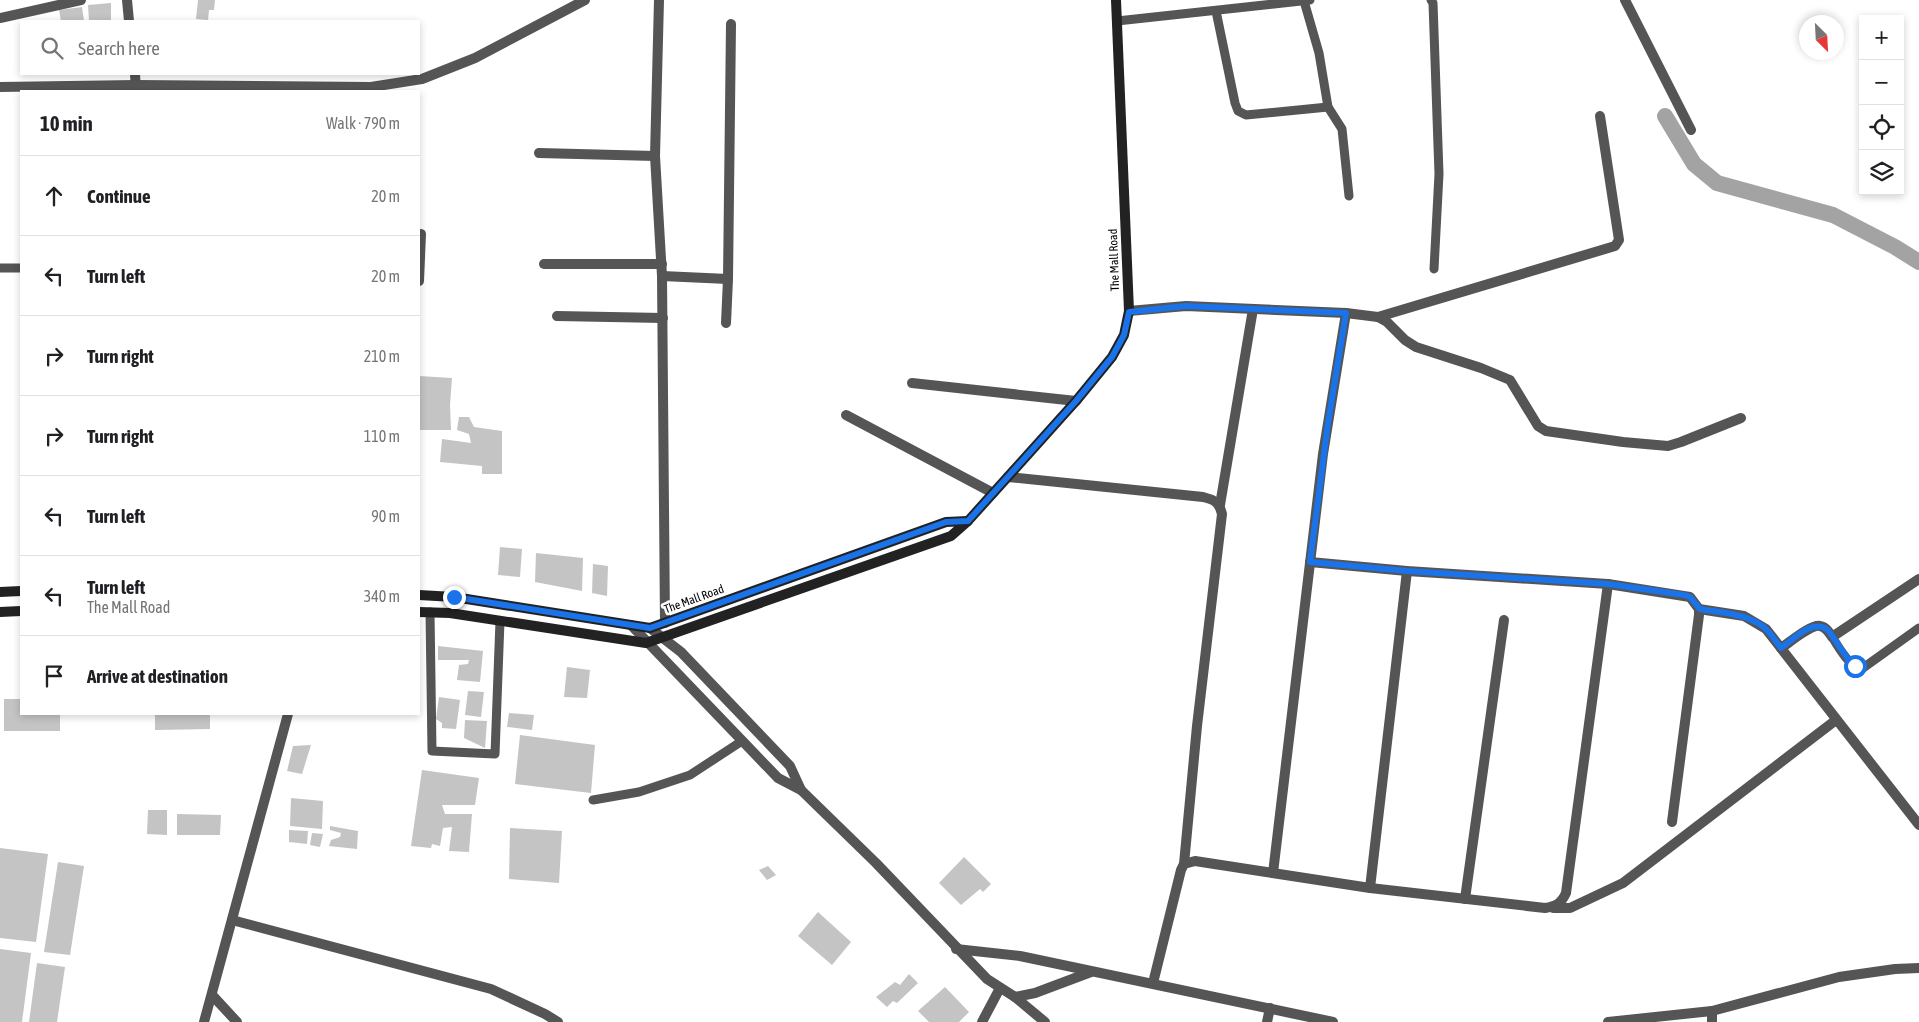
<!DOCTYPE html>
<html lang="en">
<head>
<meta charset="utf-8">
<style>
	:root { --surface:#fff; --page:#f2f2f2; --text:#202124; --muted:#757577; --line:#e0e0e0 }
	body { margin:0; font-family:"Asap Condensed",sans-serif; background:var(--page); color:var(--text) }
	.controls { position:absolute; right:15px; top:15px; display:grid; overflow:hidden; border-radius:0px; box-shadow:0 2px 8px #0003 }
	.controls button { width:45px; height:45px; display:grid; place-items:center; padding:0; border:0; border-bottom:1px solid var(--line); background:var(--surface); color:var(--text); font:25px sans-serif }
	.compass { position:absolute; left:1799px; top:15px; width:45px; height:45px; border-radius:50%; background:var(--surface); box-shadow:0 2px 8px #0003; rotate:156deg }
	.stop { position:absolute; width:15px; height:15px; margin:-11px; border:4px solid #1a73e8; border-radius:50%; background:#fff }
	.stop.end { background:#1a73e8; border-color:#fff; box-shadow:0 1px 5px #0008 }
	.list { margin:0; padding:0; list-style:none }
	h2 { display:flex; justify-content:space-between; align-items:center; height:65px; margin:0; padding:0 20px; font-size:21px }
	h2 small { font-size:16px; font-weight:400; color:var(--muted) }
	.list li { display:grid; grid-template-columns:32px 1fr auto; gap:15px; align-items:center; box-sizing:border-box; height:80px; padding:0 20px; border-top:1px solid var(--line) }
	.list b { display:block; font-size:19px; white-space:nowrap }
	.list p { margin:0; font-size:16px; white-space:nowrap; color:var(--muted) }
	.list em { font-size:16px; font-style:normal; color:var(--muted) }
	.icon { flex:none; width:28px; height:28px; fill:none; stroke:currentColor; stroke-width:2; stroke-linecap:round; stroke-linejoin:round }
	.map { position:relative; flex:none; width:1919px; height:1022px; overflow:hidden }
	.search { position:absolute; background:var(--surface); box-shadow:0 2px 8px #0003; left:20px; top:20px; width:400px; height:55px; display:flex; align-items:center; gap:12px; box-sizing:border-box; padding:0 18px; border-radius:0px; color:var(--muted); font-size:19px }
	.panel { position:absolute; background:var(--surface); box-shadow:0 2px 8px #0003; left:20px; top:90px; width:400px; height:625px; border-radius:0px }
	.map>svg:first-child { display:block }
	.lines { fill:none; stroke-linecap:round; stroke-linejoin:round }
	.canal { stroke:#a3a3a3; stroke-width:16 }
	.building { fill:#c4c4c4 }
	.service { stroke:#555; stroke-width:9 }
	.minor { stroke:#555; stroke-width:10 }
	.tertiary { stroke:#555; stroke-width:10 }
	.secondary { stroke:#222; stroke-width:10 }
	.route { stroke:#1a73e8; stroke-width:6 }
	.labels { text-anchor:middle; dominant-baseline:central; stroke-width:5; stroke-linejoin:round; paint-order:stroke }
	.street-label { font-size:12px; fill:#000; stroke:#fff }
</style>
</head>
<body>
<div class="map">
<svg width="1919" height="1022" viewBox="0 0 1919 1022">
	<rect width="100%" height="100%" fill="#fff"/>
	<g class="lines">
		<path class="canal" d="M1665,116L1694,164L1717,183L1833,215L1895,247L1919,262"/>
	</g>
	<g class="building">
		<path d="M198,0H215L214,10H209L208,20L196,19Z"/>
		<path d="M111,3V21H89L88,5Z"/>
		<path d="M82,7L84,21H61L59,10Z"/>
		<path d="M419,376L452,378L450,405L451,430H419Z"/>
		<path d="M459,417H469L474,427L502,431V474H482V466L440,462L442,439L471,443L469,434L457,430Z"/>
		<path d="M500,547L522,549L520,577L498,575Z"/>
		<path d="M536,553L583,558L582,591L535,582Z"/>
		<path d="M593,564L608,566L607,596L592,593Z"/>
		<path d="M438,646L483,651L480,682L457,680L459,665L468,664L469,660H438Z"/>
		<path d="M567,667L590,670L587,698L564,697Z"/>
		<path d="M468,691L484,692L481,717L465,715Z"/>
		<path d="M439,697L460,700L456,729L442,728V723L436,719Z"/>
		<path d="M4,699H21V714H60V731H4Z"/>
		<path d="M509,713L534,715L532,730L507,727Z"/>
		<path d="M155,714H210V729L155,730Z"/>
		<path d="M465,720L487,721L485,748L464,738Z"/>
		<path d="M520,735L595,745L591,793L515,784Z"/>
		<path d="M311,745L302,774L287,771L293,746Z"/>
		<path d="M422,770L479,778L475,805H442L445,814H472L469,852L449,851L452,827L443,828L440,846L432,844L431,848L411,846Z"/>
		<path d="M291,798L323,801L322,829L290,826Z"/>
		<path d="M148,810H167V835L147,834Z"/>
		<path d="M177,814L221,815L220,835H177Z"/>
		<path d="M330,826L358,831L357,849L329,846L331,840L340,837L341,833L330,830Z"/>
		<path d="M510,828L562,831L559,883L509,879Z"/>
		<path d="M289,830L308,831L307,844L289,842Z"/>
		<path d="M312,833L323,834L320,847L310,845Z"/>
		<path d="M0,848L48,854L36,942L0,938Z"/>
		<path d="M964,857L991,884L983,892L980,889L961,905L939,883Z"/>
		<path d="M58,862L84,866L70,955L44,952Z"/>
		<path d="M768,866L776,875L767,880L759,870Z"/>
		<path d="M818,912L851,942L832,965L798,936Z"/>
		<path d="M0,949L31,953L22,1022H0Z"/>
		<path d="M37,963L65,967L57,1022H29Z"/>
		<path d="M909,974L918,983L897,1003L893,1001L887,1007L876,997L895,982L900,985Z"/>
		<path d="M945,987L969,1012L959,1022H929L918,1011Z"/>
	</g>
	<g class="lines">
		<g class="service">
			<path d="M1431,0L1433,3L1439,174L1434,269"/>
			<path d="M1304,1L1319,53L1328,107L1342,129L1349,196"/>
			<path d="M1216,11L1235,103L1238,111L1246,115L1328,107"/>
			<path d="M1117,21L1310,0"/>
			<path d="M0,268H21"/>
			<path d="M430,612L432,751L495,754L500,621"/>
			<path d="M1832,637C1839,647 1849,668 1863,668L1919,628"/>
			<path d="M593,800L639,792L690,775L742,741"/>
		</g>
		<g class="minor">
			<path d="M127,0L129,21"/>
			<path d="M659,0L655,156L662,276L665,623"/>
			<path d="M1625,0L1691,130"/>
			<path d="M0,18L81,0"/>
			<path d="M135,74L136,91"/>
			<path d="M539,153L655,156"/>
			<path d="M544,264H662"/>
			<path d="M662,276L728,279"/>
			<path d="M419,281L421,234"/>
			<path d="M1129,311L1186,306L1346,313L1378,317L1387,322L1405,340L1416,347L1481,368L1510,380L1538,426L1546,431L1623,442L1668,446L1681,442L1741,418"/>
			<path d="M557,316L663,318"/>
			<path d="M1378,317L1615,246L1619,240L1600,116"/>
			<path d="M726,323L728,279L731,24"/>
			<path d="M912,383L1076,401"/>
			<path d="M846,415L993,493"/>
			<path d="M1008,477L1203,497C1215,500 1219,502 1222,514L1197,726L1184,864"/>
			<path d="M1220,505L1253,309"/>
			<path d="M1310,562L1407,571L1608,584L1690,597L1699,609V615L1672,822"/>
			<path d="M1699,609L1744,616L1766,629L1919,825"/>
			<path d="M1781,648C1789,643 1811,624 1820,626C1826,627 1829,632 1832,637L1919,579"/>
			<path d="M1273,873L1323,454L1346,313"/>
			<path d="M1370,888L1407,571"/>
			<path d="M1465,899L1504,620"/>
			<path d="M1553,908H1570L1623,883L1836,720"/>
			<path d="M232,920L491,989L545,1014L558,1022"/>
			<path d="M1153,983L1181,870L1184,864L1195,861L1370,888L1545,908C1556,906 1561,904 1566,893L1608,584"/>
			<path d="M212,995L237,1022"/>
			<path d="M1712,1011V1022"/>
			<path d="M204,1022L288,714"/>
			<path d="M982,1022L1000,988"/>
			<path d="M1267,1022L1270,1008"/>
		</g>
		<g class="tertiary">
			<path d="M0,87L136,85L371,87L422,79L475,58L585,0"/>
			<path d="M631,625L778,778L801,790L876,863L987,979L1015,997L1045,1022"/>
			<path d="M650,628L681,652L790,766L801,790"/>
			<path d="M956,949L1020,956L1333,1022"/>
			<path d="M1015,997L1035,993L1091,972"/>
			<path d="M1608,1022L1712,1011L1839,977L1895,969L1919,968"/>
		</g>
		<g class="secondary">
			<path d="M0,592L21,591"/>
			<path d="M419,595L454,597L650,628L946,522L968,521"/>
			<path d="M0,612L21,611"/>
			<path d="M419,612L450,613L646,643L951,536L968,521L1076,401L1112,357L1124,335L1129,311L1116,0"/>
		</g>
	</g>
	<g class="lines">
		<path class="route" d="M454,597L650,628L946,522L968,521L1076,401L1112,357L1124,335L1129,312L1186,306L1346,313L1328,423L1310,562L1407,571L1608,584L1684,595L1690,597L1700,609C1721,613 1750,613 1767,630C1772,635 1776,642 1781,648C1794,639 1813,618 1828,630L1850,662L1855,666"/>
	</g>
	<g class="labels">
		<g class="street-label">
			<text transform="translate(1114 260) rotate(-92)">The Mall Road</text>
			<text transform="translate(694 599) rotate(-20)">The Mall Road</text>
		</g>
	</g>
</svg>
<div class="controls">
<button>+</button>
<button>−</button>
<button><svg class="icon" aria-label="locate" viewBox="0 0 24 24"><circle cx="12" cy="12" r="6"/><path d="M12 2v4M12 18v4M2 12h4M18 12h4"/></svg></button>
<button><svg class="icon" aria-label="layers" viewBox="0 0 24 24"><path d="M12 4l9 5-9 5-9-5zM3 14l9 5 9-5"/></svg></button>
</div>
<svg class="compass" viewBox="-18 -18 36 36"><path d="M0-13l5 13h-10z" fill="#e53935"/><path d="M0 13l5-13h-10z" fill="#757577"/></svg>
<div class="stop" style="left:1855px;top:666px"></div>
<div class="stop end" style="left:454px;top:597px"></div>
<div class="search"><svg class="icon" aria-label="search" viewBox="0 0 24 24"><circle cx="10" cy="10" r="6"/><path d="M15 15l6 6"/></svg>Search here</div>
<section class="panel">
<h2>10 min<small>Walk · 790 m</small></h2>
<ul class="list">
<li><svg class="icon" aria-label="ahead" viewBox="0 0 24 24"><path d="M12 20V5M6 11l6-6 6 6"/></svg><div><b>Continue</b></div><em>20 m</em></li>
<li><svg class="icon" aria-label="left" viewBox="0 0 24 24"><path d="M17 20v-9H6M10 6l-5 5 5 5"/></svg><div><b>Turn left</b></div><em>20 m</em></li>
<li><svg class="icon" aria-label="right" viewBox="0 0 24 24"><path d="M7 20v-9h11M14 6l5 5-5 5"/></svg><div><b>Turn right</b></div><em>210 m</em></li>
<li><svg class="icon" aria-label="right" viewBox="0 0 24 24"><path d="M7 20v-9h11M14 6l5 5-5 5"/></svg><div><b>Turn right</b></div><em>110 m</em></li>
<li><svg class="icon" aria-label="left" viewBox="0 0 24 24"><path d="M17 20v-9H6M10 6l-5 5 5 5"/></svg><div><b>Turn left</b></div><em>90 m</em></li>
<li><svg class="icon" aria-label="left" viewBox="0 0 24 24"><path d="M17 20v-9H6M10 6l-5 5 5 5"/></svg><div><b>Turn left</b><p>The Mall Road</p></div><em>340 m</em></li>
<li><svg class="icon" aria-label="arrive" viewBox="0 0 24 24"><path d="M6 21V4h12l-3 4 3 4H6"/></svg><div><b>Arrive at destination</b></div></li>
</ul>
</section>
</div>
</body>
</html>
